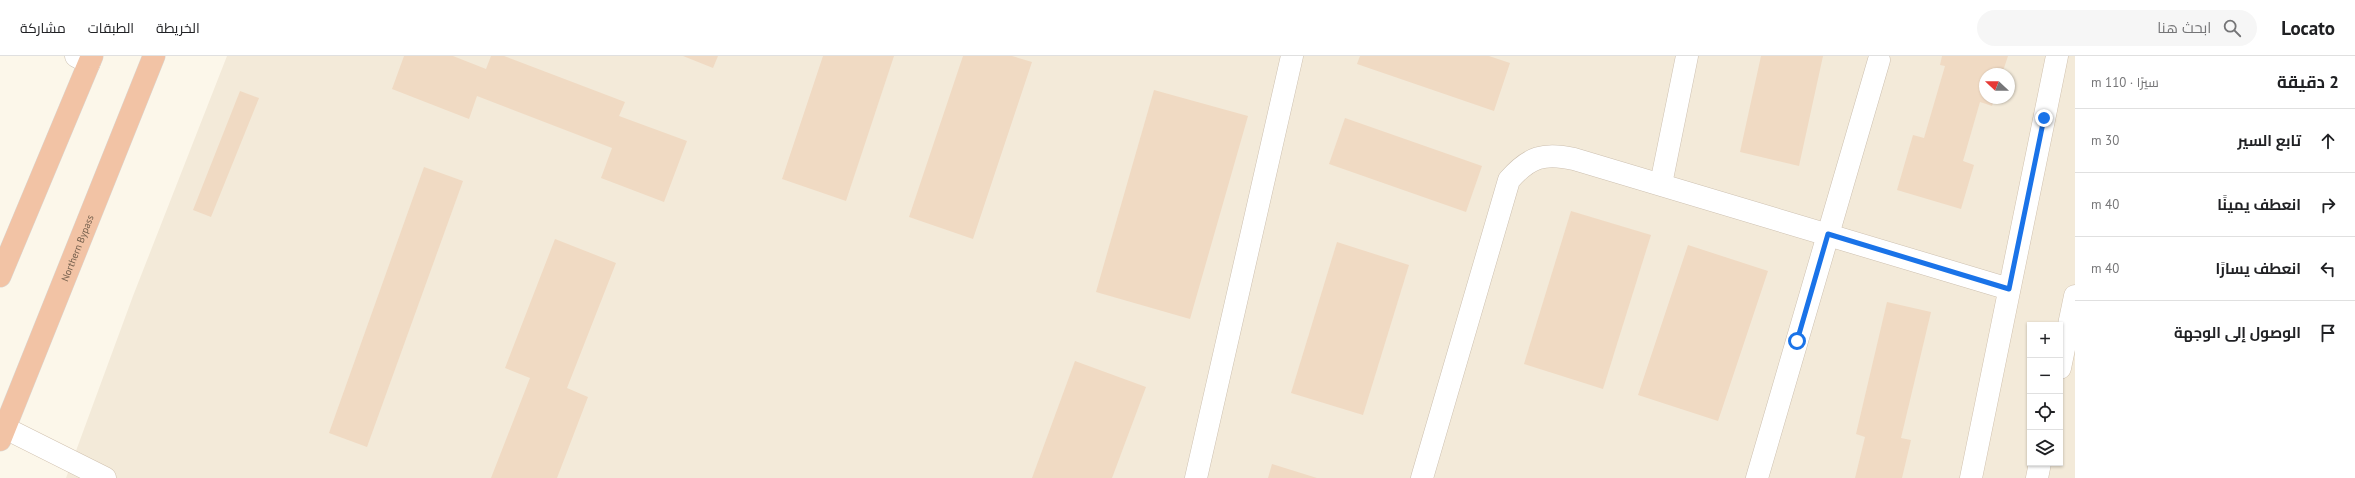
<!DOCTYPE html>
<html lang="ar">
<head>
<meta charset="utf-8">
<style>
	:root { --surface:#fff; --page:#f6f6f6; --text:#202124; --muted:#757577; --line:#e0e0e0 }
	body { margin:0; font-family:"PT Sans",Cairo,sans-serif; background:var(--page); color:var(--text); direction:rtl }
	.controls { position:absolute; right:12px; bottom:12px; display:grid; overflow:hidden; border-radius:0px; box-shadow:0 1px 3px #0004 }
	.controls button { width:36px; height:36px; display:grid; place-items:center; padding:0; border:0; border-bottom:1px solid var(--line); background:var(--surface); color:var(--text); font:20px sans-serif }
	.compass { position:absolute; left:1979px; top:12px; width:36px; height:36px; border-radius:50%; background:var(--surface); box-shadow:0 1px 3px #0004; rotate:292deg }
	.stop { position:absolute; width:12px; height:12px; margin:-9px; border:3px solid #1a73e8; border-radius:50%; background:#fff }
	.stop.end { background:#1a73e8; border-color:#fff; box-shadow:0 1px 4px #0008 }
	.list { margin:0; padding:0; list-style:none }
	h2 { display:flex; justify-content:space-between; align-items:center; height:52px; margin:0; padding:0 16px; font-size:17px }
	h2 small { font-size:13px; font-weight:400; color:var(--muted) }
	.list li { display:grid; grid-template-columns:26px 1fr auto; gap:12px; align-items:center; box-sizing:border-box; height:64px; padding:0 16px; border-top:1px solid var(--line) }
	.list b { display:block; font-size:15px; white-space:nowrap }
	.list em { font-size:13px; font-style:normal; color:var(--muted) }
	.icon { flex:none; width:22px; height:22px; fill:none; stroke:currentColor; stroke-width:2; stroke-linecap:round; stroke-linejoin:round }
	.map { position:relative; flex:none; width:2075px; height:422px; overflow:hidden; direction:ltr }
	header { display:flex; align-items:center; gap:24px; box-sizing:border-box; height:56px; padding:0 20px; background:var(--surface); border-bottom:1px solid var(--line) }
	header strong { font-size:19px }
	nav { display:flex; gap:22px; margin-inline-start:auto; font-size:14px }
	.search { width:280px; height:36px; background:var(--page); display:flex; align-items:center; gap:10px; box-sizing:border-box; padding:0 14px; border-radius:22px; color:var(--muted); font-size:15px }
	main { display:flex }
	aside { flex:1; background:var(--surface) }
	.map>svg:first-child { display:block }
	.residential { fill:#f3ead9; fill-rule:evenodd }
	.building { fill:#f0dac3 }
	.lines { fill:none; stroke-linecap:round; stroke-linejoin:round }
	.street-casing { stroke:#cdc0b0; stroke-width:23 }
	.secondary-casing { stroke:#d0c1ae; stroke-width:23 }
	.highway-casing { stroke:#dbd6d1; stroke-width:23 }
	.street { stroke:#fff; stroke-width:22 }
	.secondary { stroke:#fff; stroke-width:22 }
	.highway { stroke:#f2c3a5; stroke-width:22 }
	.route { stroke:#1a73e8; stroke-width:5 }
	.labels { text-anchor:middle; dominant-baseline:central; stroke-width:4; stroke-linejoin:round; paint-order:stroke }
	.street-label { font-size:10px; fill:#76614e; stroke:#fefbf1 }
</style>
</head>
<body>
<header>
<strong>Locato</strong>
<div class="search"><svg class="icon" aria-label="search" viewBox="0 0 24 24"><circle cx="10" cy="10" r="6"/><path d="M15 15l6 6"/></svg>ابحث هنا</div>
<nav><a>الخريطة</a><a>الطبقات</a><a>مشاركة</a></nav>
</header>
<main>
<aside>
<h2>2 دقيقة<small>سيرًا · 110 m</small></h2>
<ul class="list">
<li><svg class="icon" aria-label="ahead" viewBox="0 0 24 24"><path d="M12 20V5M6 11l6-6 6 6"/></svg><div><b>تابع السير</b></div><em>30 m</em></li>
<li><svg class="icon" aria-label="right" viewBox="0 0 24 24"><path d="M7 20v-9h11M14 6l5 5-5 5"/></svg><div><b>انعطف يمينًا</b></div><em>40 m</em></li>
<li><svg class="icon" aria-label="left" viewBox="0 0 24 24"><path d="M17 20v-9H6M10 6l-5 5 5 5"/></svg><div><b>انعطف يسارًا</b></div><em>40 m</em></li>
<li><svg class="icon" aria-label="arrive" viewBox="0 0 24 24"><path d="M6 21V4h12l-3 4 3 4H6"/></svg><div><b>الوصول إلى الوجهة</b></div></li>
</ul>
</aside>
<div class="map">
<svg width="2075" height="422" viewBox="0 0 2075 422">
	<rect width="100%" height="100%" fill="#fcf7ea"/>
	<path class="residential" d="M227,0H2075V422H66L133,240ZM1985,18H2009V42H1985ZM2030,269H2060V407H2030Z"/>
	<g class="building">
		<path d="M404,0H453L486,13L491,0H504L625,46L619,60L687,85L664,146L601,122L612,92L477,40L469,63L392,33Z"/>
		<path d="M683,0H718L713,12Z"/>
		<path d="M823,0H894L846,145L782,123Z"/>
		<path d="M963,0H1012L1032,6L973,183L909,161Z"/>
		<path d="M1360,0H1489L1510,7L1494,55L1357,8Z"/>
		<path d="M1761,0H1823L1799,110L1740,96Z"/>
		<path d="M1942,0H2008L2002,18H1985V42H1995L1992,50L1980,46L1963,105L1974,109L1961,153L1897,134L1913,79L1924,82L1945,10L1940,9Z"/>
		<path d="M1154,34L1248,60L1190,263L1096,236Z"/>
		<path d="M240,35L259,42L211,161L193,154Z"/>
		<path d="M1345,62L1482,110L1466,156L1329,108Z"/>
		<path d="M424,111L463,125L367,391L329,377Z"/>
		<path d="M1571,155L1651,179L1603,333L1524,308Z"/>
		<path d="M555,183L616,207L567,332L588,341L557,422H491L530,322L505,312Z"/>
		<path d="M1337,186L1409,209L1363,359L1291,337Z"/>
		<path d="M1688,189L1768,215L1718,365L1638,339Z"/>
		<path d="M1887,246L1931,256L1901,382L1911,384L1902,422H1855L1865,381L1856,378Z"/>
		<path d="M1075,305L1146,331L1112,422H1032Z"/>
		<path d="M1272,408L1317,422H1268Z"/>
	</g>
	<g class="lines">
		<defs>
			<g id="street">
				<path d="M76,0L89,7"/>
				<path d="M1661,128L1687,0"/>
				<path d="M1196,422L1292,0"/>
				<path d="M1422,422L1509,124C1529,101 1544,96 1574,103L2009,233"/>
				<path d="M1757,422L1879,4"/>
			</g>
			<g id="secondary">
				<path d="M2060,312L2075,240"/>
				<path d="M5,372L105,422"/>
				<path d="M1971,422L2057,0"/>
				<path d="M2037,422L2040,407"/>
			</g>
			<g id="highway">
				<path d="M0,220L92,0"/>
				<path id="s1" d="M0,384L154,0"/>
			</g>
		</defs>
		<use href="#street" class="street-casing"/>
		<use href="#secondary" class="secondary-casing"/>
		<use href="#highway" class="highway-casing"/>
		<use href="#street" class="street"/>
		<use href="#secondary" class="secondary"/>
		<use href="#highway" class="highway"/>
	</g>
	<g class="lines">
		<path class="route" d="M1797,285L1828,178L2009,233L2044,62"/>
	</g>
	<g class="labels">
		<g class="street-label">
			<text stroke="none"><textPath href="#s1" startOffset="207">Northern Bypass</textPath></text>
		</g>
	</g>
</svg>
<div class="controls">
<button>+</button>
<button>−</button>
<button><svg class="icon" aria-label="locate" viewBox="0 0 24 24"><circle cx="12" cy="12" r="6"/><path d="M12 2v4M12 18v4M2 12h4M18 12h4"/></svg></button>
<button><svg class="icon" aria-label="layers" viewBox="0 0 24 24"><path d="M12 4l9 5-9 5-9-5zM3 14l9 5 9-5"/></svg></button>
</div>
<svg class="compass" viewBox="-18 -18 36 36"><path d="M0-13l5 13h-10z" fill="#e53935"/><path d="M0 13l5-13h-10z" fill="#757577"/></svg>
<div class="stop" style="left:1797px;top:285px"></div>
<div class="stop end" style="left:2044px;top:62px"></div>
</div>
</main>
</body>
</html>
